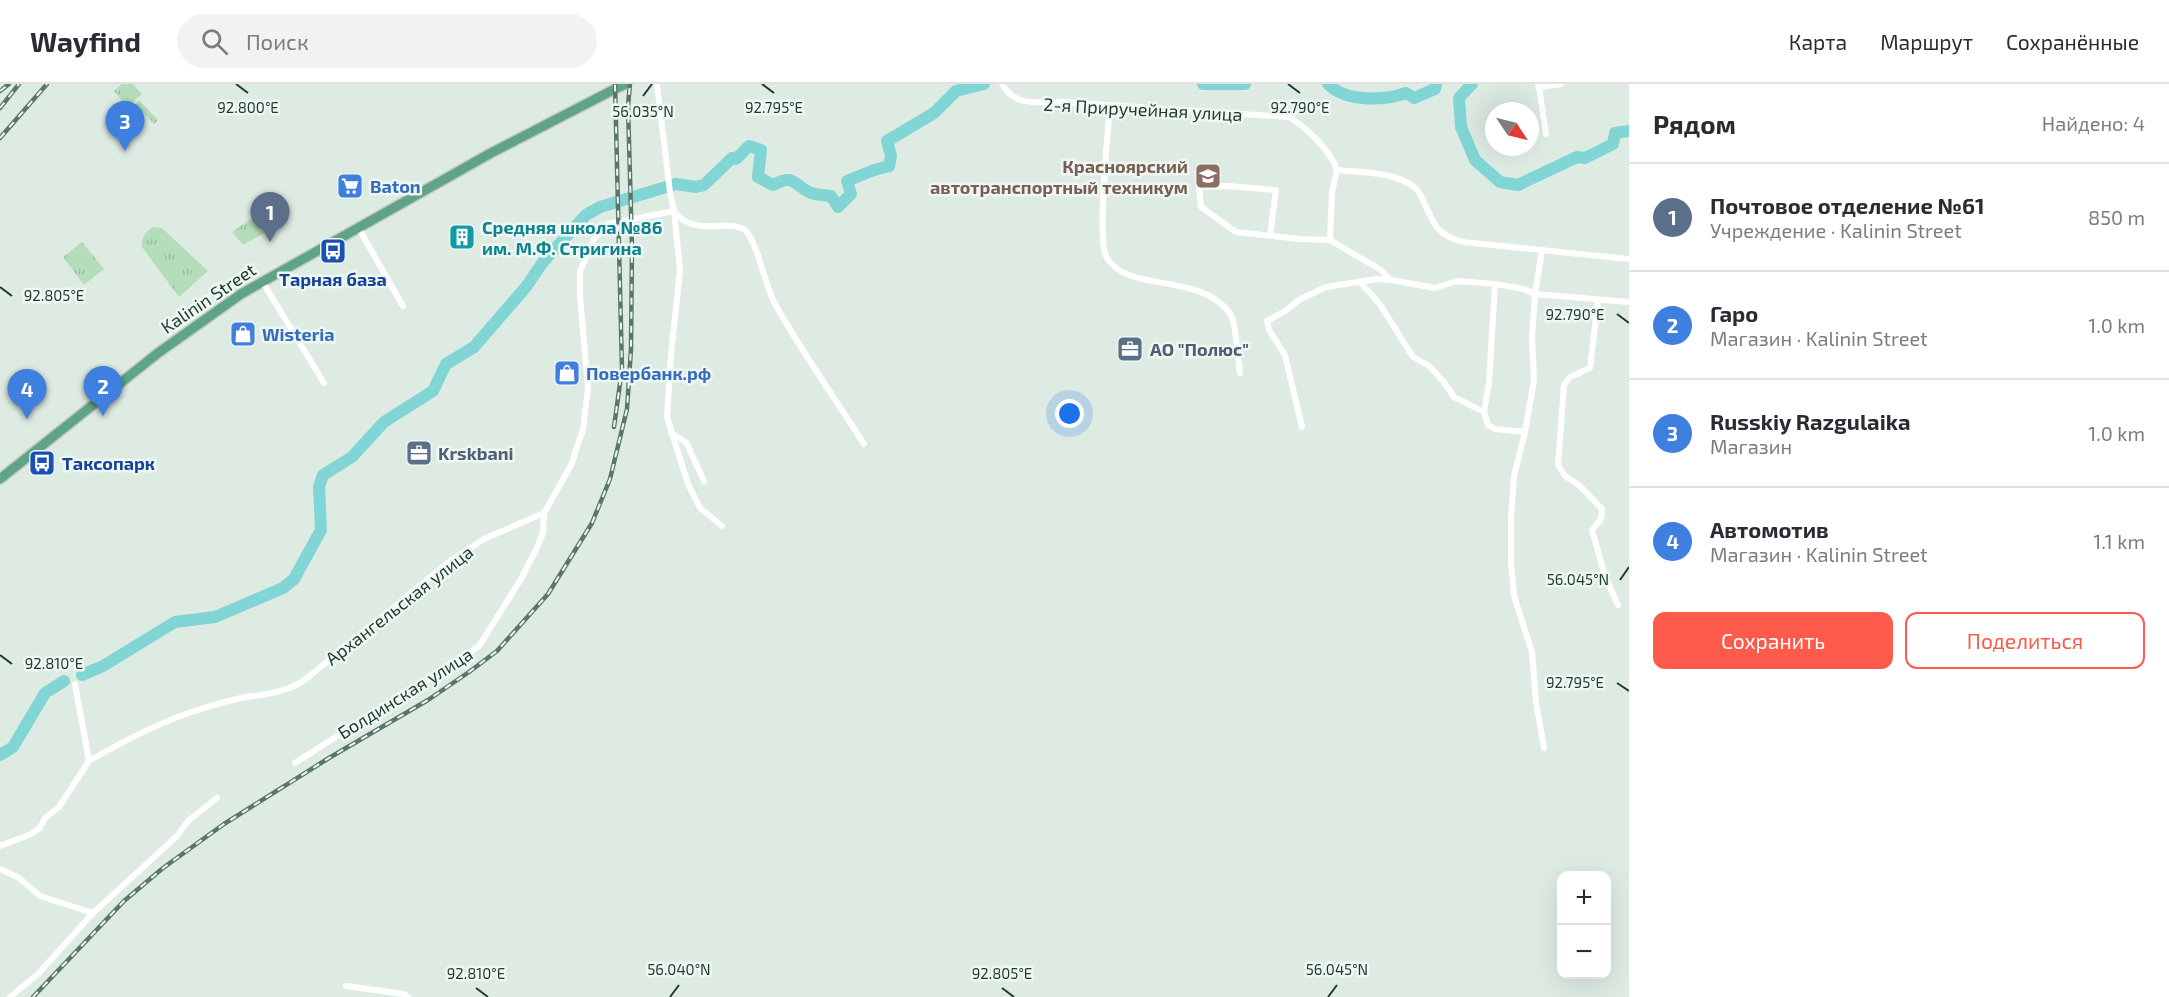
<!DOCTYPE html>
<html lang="ru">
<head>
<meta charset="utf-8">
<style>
	:root { --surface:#fff; --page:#f2f2f3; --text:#2b2b33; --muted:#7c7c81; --line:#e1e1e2; --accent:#fc5a4a }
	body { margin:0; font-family:"Exo 2",sans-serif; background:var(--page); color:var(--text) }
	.controls { position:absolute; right:18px; bottom:18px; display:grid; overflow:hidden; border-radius:12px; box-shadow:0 6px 24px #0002 }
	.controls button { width:54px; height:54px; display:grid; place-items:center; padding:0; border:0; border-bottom:2px solid var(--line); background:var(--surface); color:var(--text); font:30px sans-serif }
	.compass { position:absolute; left:1485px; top:18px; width:54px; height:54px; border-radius:50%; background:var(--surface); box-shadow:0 6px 24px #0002; rotate:125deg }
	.you { position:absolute; left:1070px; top:330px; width:21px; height:21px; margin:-15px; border:4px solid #fff; border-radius:50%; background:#1a73e8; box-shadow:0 0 0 9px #1a73e833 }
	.badge { display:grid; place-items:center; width:39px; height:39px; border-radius:50%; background:var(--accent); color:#fff; font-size:20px; font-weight:700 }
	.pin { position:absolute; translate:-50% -50px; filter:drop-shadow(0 2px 3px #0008) }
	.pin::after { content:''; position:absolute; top:32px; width:21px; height:18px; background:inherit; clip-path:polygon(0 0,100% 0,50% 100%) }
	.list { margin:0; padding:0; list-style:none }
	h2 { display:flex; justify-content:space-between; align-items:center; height:78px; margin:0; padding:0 24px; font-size:26px }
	h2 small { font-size:20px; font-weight:400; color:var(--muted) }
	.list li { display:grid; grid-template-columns:39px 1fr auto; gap:18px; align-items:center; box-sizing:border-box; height:108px; padding:0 24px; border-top:2px solid var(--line) }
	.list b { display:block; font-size:22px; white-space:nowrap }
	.list p { margin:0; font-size:20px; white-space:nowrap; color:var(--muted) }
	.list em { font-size:20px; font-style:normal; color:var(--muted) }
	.actions { display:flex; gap:12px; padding:18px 24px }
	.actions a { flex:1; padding:14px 0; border:2px solid var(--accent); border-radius:12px; text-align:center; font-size:21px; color:var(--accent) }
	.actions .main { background:var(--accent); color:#fff }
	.icon { flex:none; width:33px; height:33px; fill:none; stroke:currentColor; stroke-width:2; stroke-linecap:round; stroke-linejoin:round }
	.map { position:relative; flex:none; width:1629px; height:913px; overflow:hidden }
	header { display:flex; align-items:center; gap:36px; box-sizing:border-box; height:84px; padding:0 30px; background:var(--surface); border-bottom:2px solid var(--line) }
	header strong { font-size:28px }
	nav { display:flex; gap:33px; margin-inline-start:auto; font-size:21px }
	.search { width:420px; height:54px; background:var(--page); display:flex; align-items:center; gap:15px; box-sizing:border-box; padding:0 21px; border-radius:33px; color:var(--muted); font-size:22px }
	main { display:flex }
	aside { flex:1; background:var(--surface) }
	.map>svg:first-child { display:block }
	.park { fill:url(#park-tufts) }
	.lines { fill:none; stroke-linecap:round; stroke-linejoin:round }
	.river { stroke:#81d5d5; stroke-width:12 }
	.primary-casing { stroke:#c0c8c5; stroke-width:12 }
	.minor { stroke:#fff; stroke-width:6 }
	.primary { stroke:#5fa487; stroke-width:9 }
	.rail-casing { stroke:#58776a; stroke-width:4.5 }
	.rail { stroke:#eef7f1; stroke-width:2; stroke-dasharray:7; stroke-linecap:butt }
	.ticks { fill:none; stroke:#1e3b2f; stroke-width:2 }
	.labels { text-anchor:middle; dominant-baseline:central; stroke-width:5; stroke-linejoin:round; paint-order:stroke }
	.street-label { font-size:18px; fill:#1e3b2f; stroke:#eef7f1 }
	.education-label { font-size:18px; font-weight:bold; fill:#785e54; stroke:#eef7f1; text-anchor:end }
	.shop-label { font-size:18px; font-weight:bold; fill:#366cbe; stroke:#eef7f1; text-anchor:start }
	.culture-label { font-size:18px; font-weight:bold; fill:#0d838f; stroke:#eef7f1; text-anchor:start }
	.transit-label { font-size:18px; font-weight:bold; fill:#164399; stroke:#eef7f1 }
	.service-label { font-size:18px; font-weight:bold; fill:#4e5e75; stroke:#eef7f1; text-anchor:start }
	.ticks-label { font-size:15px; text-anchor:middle; fill:#1e3b2f; stroke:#eef7f1; stroke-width:5; stroke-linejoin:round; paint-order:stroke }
</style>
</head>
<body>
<header>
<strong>Wayfind</strong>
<div class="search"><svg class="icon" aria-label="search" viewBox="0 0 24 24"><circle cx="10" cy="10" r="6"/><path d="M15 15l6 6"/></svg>Поиск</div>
<nav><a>Карта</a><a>Маршрут</a><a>Сохранённые</a></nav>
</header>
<main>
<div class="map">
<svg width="1629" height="913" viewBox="0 0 1629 913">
	<defs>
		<pattern id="park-tufts" width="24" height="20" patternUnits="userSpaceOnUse" patternTransform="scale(1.5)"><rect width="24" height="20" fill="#b4deb9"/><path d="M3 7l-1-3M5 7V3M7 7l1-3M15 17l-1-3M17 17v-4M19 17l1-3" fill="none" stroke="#9abf9f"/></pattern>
	</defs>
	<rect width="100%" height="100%" fill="#deebe3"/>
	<g class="park">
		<path d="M122,0H133L142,10L127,23L114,7Z"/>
		<path d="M139,16L158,36L154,40L141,26L139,27L134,22Z"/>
		<path d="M273,119L284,138L243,161L232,148Z"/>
		<path d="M153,143L162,144L208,187L179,213L142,163C141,154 145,148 153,143Z"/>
		<path d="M82,158L104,185L84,201L63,173Z"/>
	</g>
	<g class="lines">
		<g class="river">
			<path d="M1203,0H1245"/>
			<path d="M1328,0C1345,18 1383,17 1406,9L1414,14L1435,5L1436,0"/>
			<path d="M1472,0L1459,14L1461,43L1475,76L1500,98L1518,101L1577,73L1585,74L1613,60L1615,49L1629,47"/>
			<path d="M82,591L103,582L175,538L215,533L283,504L294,495L321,446L319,403L323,391L352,373L384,338L433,307L446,280L474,263L526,203L543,178L586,131L600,123L676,100L696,103L704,101L732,74L736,75L749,62L761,66L758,93L773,101C795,89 793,101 811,109C817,111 825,111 831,112L838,123L851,110L847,97L874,86L889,82L891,72L887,57L934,29L956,7L984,0"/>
			<path d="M0,671L13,663L45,609L64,597"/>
		</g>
		<defs>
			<g id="primary">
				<path d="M617,4L626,0"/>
				<path d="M0,395L158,269L241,210L491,69L613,6"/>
			</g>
		</defs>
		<use href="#primary" class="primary-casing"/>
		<g class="minor">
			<path d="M657,0L670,108L674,127L680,187L671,270L667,333L688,400L700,424L722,442"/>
			<path d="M1002,0C1015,23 1037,18 1061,18L1289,33C1306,43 1331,67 1337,86C1361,89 1394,87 1414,103C1419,106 1421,112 1424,118C1434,141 1437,151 1463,158L1629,175"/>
			<path d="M1538,0L1539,3L1561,0"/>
			<path d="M1539,3L1546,50"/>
			<path d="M1110,21C1108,48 1097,153 1106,172C1126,211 1201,186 1231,231C1236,239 1238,277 1240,289"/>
			<path d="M1337,86L1332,108L1330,156L1381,186L1391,196L1435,204L1457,197L1495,200L1524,205L1535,210L1629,218"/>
			<path d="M358,143L403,222"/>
			<path d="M1270,151L1276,106L1230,102L1199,103L1201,123L1236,148L1300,155L1330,156"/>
			<path d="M1542,166L1535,210L1532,253L1534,296L1525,348L1514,392L1511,433V478L1514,512L1532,568L1536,618L1544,664"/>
			<path d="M262,197L324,299"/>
			<path d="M1360,198L1379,219L1413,273L1429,282L1444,298L1454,313L1484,328L1488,341L1495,345L1525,348"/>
			<path d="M1598,216L1590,284L1570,293L1564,301L1558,381L1565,392L1580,402L1602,425L1601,435L1592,446L1605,492L1618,521"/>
			<path d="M1484,328L1489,299L1495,200"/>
			<path d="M1302,343L1285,271L1269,246L1267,237L1287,226L1297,217L1326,203L1377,195L1390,196"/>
			<path d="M671,349L686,358L704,397"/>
			<path d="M89,677C125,656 162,637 201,625C214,621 227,617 241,614C264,610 287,609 306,595L450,477L484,455L544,429L571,381L583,345L588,304L580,212V187L594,155L608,140L674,127C694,155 732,133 746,147C758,160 765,202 775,220C802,268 834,313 864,360"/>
			<path d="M295,679L395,615L445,586L479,562L521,495L536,466L543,449L544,429"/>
			<path d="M0,762L29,751L40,744L45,734L59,723L89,677L75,600"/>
			<path d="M0,785L19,794L40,812L93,829"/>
			<path d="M346,902L404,910L408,913"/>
			<path d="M10,913L38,890L93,829L177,752L188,737L217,714"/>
		</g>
		<use href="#primary" class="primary"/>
		<defs>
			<g id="rail">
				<path d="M0,7L9,0"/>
				<path d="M0,24L19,0"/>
				<path d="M0,54L47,0"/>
				<path d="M614,343L622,285L615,0"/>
				<path d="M33,913L124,817L163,784L224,740L329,674L428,616L469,588L497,567L548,510L592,439L610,395L627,325L631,265L632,163L628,22L630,0"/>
			</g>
		</defs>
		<use href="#rail" class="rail-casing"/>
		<use href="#rail" class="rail"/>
	</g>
	<path class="ticks" d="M236,0L248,9M762,0L774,9M1288,0L1300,9M643,12L652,0M0,203L12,212M1617,230L1629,239M1620,496L1629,483M0,571L12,580M1617,599L1629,607M476,904L488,913M1002,904L1014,913M670,913L679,901M1328,913L1337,901"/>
	<defs>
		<symbol id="university-square" viewBox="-11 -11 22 22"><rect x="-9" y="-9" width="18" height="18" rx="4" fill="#8d6e63" stroke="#eef7f1"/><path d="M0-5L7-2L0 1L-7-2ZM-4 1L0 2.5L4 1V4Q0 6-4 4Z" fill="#fff"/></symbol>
		<symbol id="supermarket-square" viewBox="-11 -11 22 22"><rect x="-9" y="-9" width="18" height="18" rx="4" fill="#3f7fe0" stroke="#eef7f1"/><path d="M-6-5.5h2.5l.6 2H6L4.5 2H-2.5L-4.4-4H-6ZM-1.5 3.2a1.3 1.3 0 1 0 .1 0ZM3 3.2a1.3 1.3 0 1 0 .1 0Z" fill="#fff"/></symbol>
		<symbol id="building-square" viewBox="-11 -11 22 22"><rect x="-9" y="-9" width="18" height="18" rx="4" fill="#0f9aa8" stroke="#eef7f1"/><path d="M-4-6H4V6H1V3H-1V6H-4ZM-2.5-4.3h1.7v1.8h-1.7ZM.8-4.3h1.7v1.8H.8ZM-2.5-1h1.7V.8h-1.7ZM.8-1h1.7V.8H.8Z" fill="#fff"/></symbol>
		<symbol id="bus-square" viewBox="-11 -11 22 22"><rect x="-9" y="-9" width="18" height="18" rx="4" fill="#1a4fb4" stroke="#eef7f1"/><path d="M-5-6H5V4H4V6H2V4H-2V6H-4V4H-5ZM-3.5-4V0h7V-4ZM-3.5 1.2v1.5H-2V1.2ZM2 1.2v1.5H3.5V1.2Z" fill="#fff"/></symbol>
		<symbol id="shop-square" viewBox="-11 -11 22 22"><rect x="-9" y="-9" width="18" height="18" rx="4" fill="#3f7fe0" stroke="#eef7f1"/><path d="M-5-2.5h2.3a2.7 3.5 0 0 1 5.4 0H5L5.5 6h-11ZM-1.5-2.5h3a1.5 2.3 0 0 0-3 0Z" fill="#fff"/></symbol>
		<symbol id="office-square" viewBox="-11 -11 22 22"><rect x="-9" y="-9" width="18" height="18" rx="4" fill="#5c6f8a" stroke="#eef7f1"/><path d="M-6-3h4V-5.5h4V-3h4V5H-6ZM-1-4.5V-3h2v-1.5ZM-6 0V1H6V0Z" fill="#fff"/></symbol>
	</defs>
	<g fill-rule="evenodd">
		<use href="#university-square" x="1193" y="77" width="30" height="30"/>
		<use href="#supermarket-square" x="335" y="87" width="30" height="30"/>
		<use href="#building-square" x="447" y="138" width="30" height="30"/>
		<use href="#bus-square" x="318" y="152" width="30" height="30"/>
		<use href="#shop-square" x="228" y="235" width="30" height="30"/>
		<use href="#office-square" x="1115" y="250" width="30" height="30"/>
		<use href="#shop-square" x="552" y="274" width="30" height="30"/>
		<use href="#office-square" x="404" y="354" width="30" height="30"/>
		<use href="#bus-square" x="27" y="364" width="30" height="30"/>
	</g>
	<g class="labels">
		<g class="street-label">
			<text transform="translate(1143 25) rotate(3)">2-я Приручейная улица</text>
			<text transform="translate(208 214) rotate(-34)">Kalinin Street</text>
			<text transform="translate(399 521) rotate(-38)">Архангельская улица</text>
			<text transform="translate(405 609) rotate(-32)">Болдинская улица</text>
		</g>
		<g class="education-label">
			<text x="1188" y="82">Красноярский<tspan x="1188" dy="21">автотранспортный техникум</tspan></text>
		</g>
		<g class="shop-label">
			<text x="370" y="102">Baton</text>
			<text x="262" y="250">Wisteria</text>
			<text x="586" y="289">Повербанк.рф</text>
		</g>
		<g class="culture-label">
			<text x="482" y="143">Средняя школа №86<tspan x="482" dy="21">им. М.Ф. Стригина</tspan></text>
		</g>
		<g class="transit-label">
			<text x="333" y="195">Тарная база</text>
			<text x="62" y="379" text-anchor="start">Таксопарк</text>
		</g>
		<g class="service-label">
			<text x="1150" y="265">АО "Полюс"</text>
			<text x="438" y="369">Krskbani</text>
		</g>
	</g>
	<g class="ticks-label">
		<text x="248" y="29">92.800°E</text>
		<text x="774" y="29">92.795°E</text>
		<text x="1300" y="29">92.790°E</text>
		<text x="643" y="33">56.035°N</text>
		<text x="54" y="217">92.805°E</text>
		<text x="1575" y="236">92.790°E</text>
		<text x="1578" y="501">56.045°N</text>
		<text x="54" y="585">92.810°E</text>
		<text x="1575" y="604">92.795°E</text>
		<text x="679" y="891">56.040°N</text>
		<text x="1337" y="891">56.045°N</text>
		<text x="476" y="895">92.810°E</text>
		<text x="1002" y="895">92.805°E</text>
	</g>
</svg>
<div class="controls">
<button>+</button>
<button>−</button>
</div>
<svg class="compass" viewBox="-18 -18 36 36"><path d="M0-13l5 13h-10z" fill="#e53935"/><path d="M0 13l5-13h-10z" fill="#7c7c81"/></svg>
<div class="you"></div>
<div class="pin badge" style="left:270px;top:158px;background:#5c6f8a">1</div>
<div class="pin badge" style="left:103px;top:332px;background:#3f7fe0">2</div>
<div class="pin badge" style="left:125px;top:67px;background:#3f7fe0">3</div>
<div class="pin badge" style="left:27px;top:335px;background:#3f7fe0">4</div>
</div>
<aside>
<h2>Рядом<small>Найдено: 4</small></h2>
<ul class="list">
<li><span class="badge" style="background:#5c6f8a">1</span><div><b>Почтовое отделение №61</b><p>Учреждение · Kalinin Street</p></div><em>850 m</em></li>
<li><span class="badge" style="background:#3f7fe0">2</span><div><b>Гаро</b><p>Магазин · Kalinin Street</p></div><em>1.0 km</em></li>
<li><span class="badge" style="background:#3f7fe0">3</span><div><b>Russkiy Razgulaika</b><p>Магазин</p></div><em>1.0 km</em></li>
<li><span class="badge" style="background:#3f7fe0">4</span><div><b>Автомотив</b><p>Магазин · Kalinin Street</p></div><em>1.1 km</em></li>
</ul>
<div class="actions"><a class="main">Сохранить</a><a>Поделиться</a></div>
</aside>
</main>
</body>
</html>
